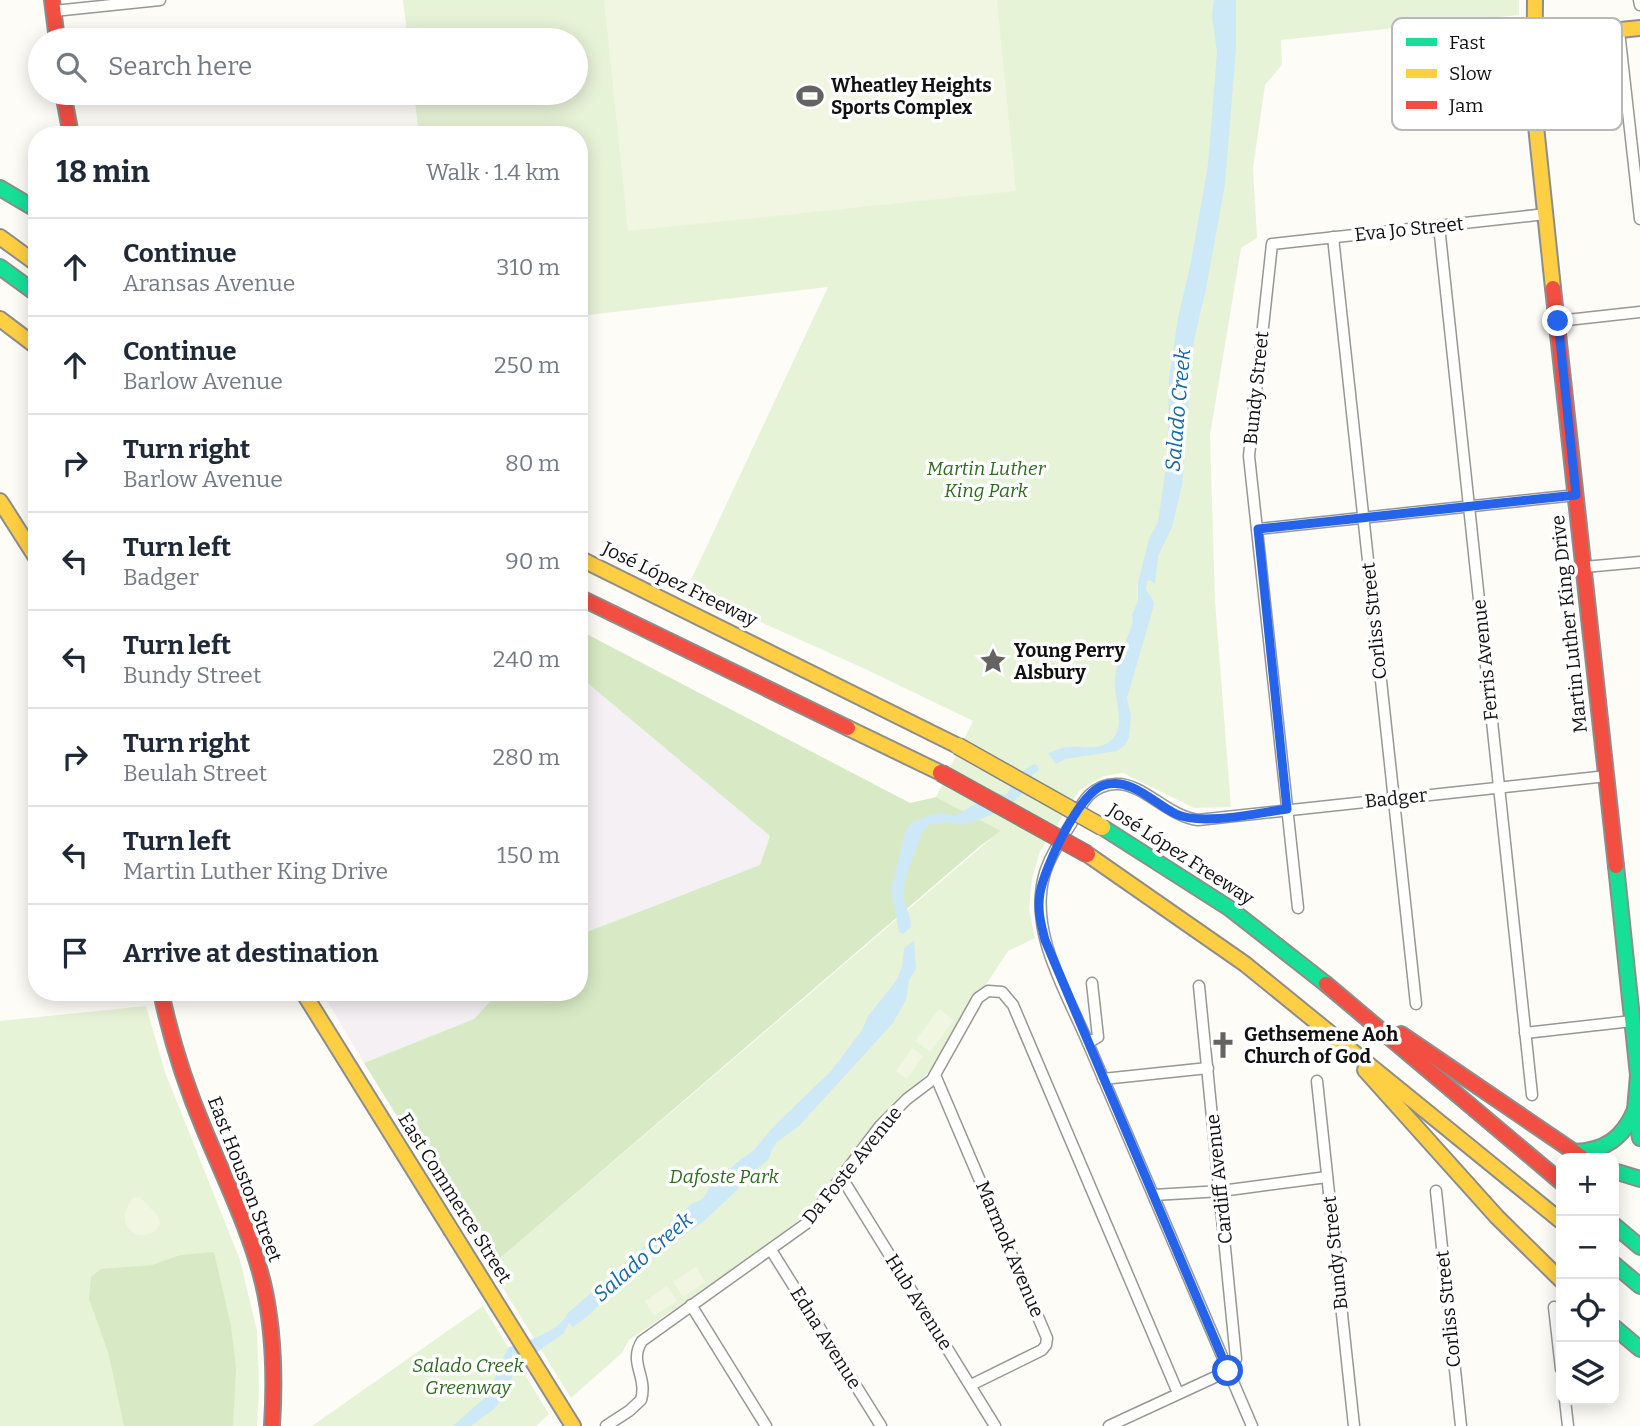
<!DOCTYPE html>
<html lang="en">
<head>
<meta charset="utf-8">
<style>
	:root { --surface:#fff; --page:#f2f2f3; --text:#1f2937; --muted:#747a83; --line:#e0e1e3 }
	body { margin:0; font-family:Bitter,serif; background:var(--page); color:var(--text) }
	.controls { position:absolute; right:21px; bottom:21px; display:grid; overflow:hidden; border-radius:14px; box-shadow:0 4px 18px #0003 }
	.controls button { width:63px; height:63px; display:grid; place-items:center; padding:0; border:0; border-bottom:2px solid var(--line); background:var(--surface); color:var(--text); font:35px sans-serif }
	.stop { position:absolute; width:21px; height:21px; margin:-16px; border:5px solid #2563eb; border-radius:50%; background:#fff }
	.stop.end { background:#2563eb; border-color:#fff; box-shadow:0 2px 7px #0008 }
	.list { margin:0; padding:0; list-style:none }
	h2 { display:flex; justify-content:space-between; align-items:center; height:91px; margin:0; padding:0 28px; font-size:30px }
	h2 small { font-size:23px; font-weight:400; color:var(--muted) }
	.list li { display:grid; grid-template-columns:46px 1fr auto; gap:21px; align-items:center; box-sizing:border-box; height:98px; padding:0 28px; border-top:2px solid var(--line) }
	.list b { display:block; font-size:26px; white-space:nowrap }
	.list p { margin:0; font-size:23px; white-space:nowrap; color:var(--muted) }
	.list em { font-size:23px; font-style:normal; color:var(--muted) }
	.icon { flex:none; width:38px; height:38px; fill:none; stroke:currentColor; stroke-width:2; stroke-linecap:round; stroke-linejoin:round }
	.map { position:relative; flex:none; width:1640px; height:1426px; overflow:hidden }
	.search { position:absolute; background:var(--surface); box-shadow:0 4px 18px #0003; left:28px; top:28px; width:560px; height:77px; display:flex; align-items:center; gap:18px; box-sizing:border-box; padding:0 24px; border-radius:38px; color:var(--muted); font-size:26px }
	.panel { position:absolute; background:var(--surface); box-shadow:0 4px 18px #0003; left:28px; top:126px; width:560px; height:875px; border-radius:28px }
	.map>svg:first-child { display:block }
	.industrial { fill:#f5f0f3 }
	.green { fill:#e7f3d7 }
	.forest { fill:#d8eac5 }
	.pitch { fill:#f0f6e1 }
	.water { fill:#cde8f7 }
	.lines { fill:none; stroke-linecap:round; stroke-linejoin:round }
	.street-casing { stroke:#979795; stroke-width:13 }
	.fast-casing { stroke:#8e8d8b; stroke-width:18 }
	.slow-casing { stroke:#8e8d8b; stroke-width:18 }
	.jam-casing { stroke:#8e8d8b; stroke-width:18 }
	.street { stroke:#fffffe; stroke-width:10 }
	.fast { stroke:#16e098; stroke-width:14 }
	.slow { stroke:#ffcf43; stroke-width:14 }
	.jam { stroke:#f24e42; stroke-width:14 }
	.slow-bridge-casing { stroke:#858482; stroke-width:19; stroke-linecap:butt }
	.jam-bridge-casing { stroke:#858482; stroke-width:19; stroke-linecap:butt }
	.slow-bridge { stroke:#ffcf43; stroke-width:16 }
	.jam-bridge { stroke:#f24e42; stroke-width:16 }
	.route { stroke:#2563eb; stroke-width:9 }
	.labels { text-anchor:middle; dominant-baseline:central; stroke-width:7; stroke-linejoin:round; paint-order:stroke }
	.poi-label { font-size:19px; font-weight:bold; fill:#111; stroke:#fff; text-anchor:start }
	.street-label { font-size:19px; fill:#111; stroke:#fff }
	.park-label { font-size:19px; font-style:italic; fill:#2f6b1f; stroke:#fff }
	.water-label { font-size:21px; font-style:italic; fill:#1768a6; stroke:#fff }
	.key { fill:#fff; stroke:#b8b8b8; stroke-width:2 }
	.key-label { font-size:19px; fill:#111 }
</style>
</head>
<body>
<div class="map">
<svg width="1640" height="1426" viewBox="0 0 1640 1426">
	<rect width="100%" height="100%" fill="#fdfcf7"/>
	<g class="industrial">
		<path d="M579,676L770,836L760,865L579,935Z"/>
		<path d="M322,992H499L474,1019L364,1063Z"/>
	</g>
	<g class="green">
		<path d="M403,0H1519V15L1281,40L1282,65L1265,85L1253,168L1257,238L1241,248L1210,435L1215,601L1231,807L1194,808L1123,773L1104,776L1080,790L1040,851L1032,879L1029,909L1035,938L1008,951L929,1072L872,1126L819,1201L776,1241L629,1340L622,1353L571,1398L490,1267L1000,831L936,797L973,721L863,668L765,624L690,582L828,287L579,316V135H419L414,93H576V40H408Z"/>
		<path d="M146,1006L165,1072L240,1260L257,1331L259,1389L257,1426H0V1021Z"/>
		<path d="M483,1306L549,1414L536,1426H312Z"/>
	</g>
	<g class="forest">
		<path d="M579,630L910,803L936,797L1001,831L980,846L490,1267L364,1063L474,1019L499,992H579V935L760,865L770,836L579,676Z"/>
		<path d="M214,1252L231,1326L236,1367L233,1426H124L108,1352L89,1299L91,1277L101,1269L152,1265L180,1255Z"/>
	</g>
	<g class="pitch">
		<path d="M604,0H997L1016,191L628,231Z"/>
		<path d="M939,1009L954,1020L930,1052L915,1041Z"/>
		<path d="M912,1048L923,1056L907,1079L896,1071Z"/>
		<path d="M140,1197L157,1215L160,1224C151,1243 122,1236 125,1214C126,1209 130,1203 132,1198Z"/>
		<path d="M696,1267L705,1282L683,1297L673,1282Z"/>
		<path d="M667,1286L677,1301L654,1316L645,1301Z"/>
	</g>
	<g class="water">
		<path d="M1214,0H1236V48L1225,184L1206,289L1194,340L1182,485L1172,527L1158,556L1155,584L1150,580L1147,581L1146,590L1153,600L1154,605L1127,698L1131,716L1129,737L1125,745L1117,751L1065,759L1056,764L1048,753C1054,751 1062,747 1068,747C1079,745 1091,749 1101,746C1132,735 1113,701 1115,678C1117,660 1127,640 1133,622L1132,615L1138,601V582L1149,539L1158,522L1168,453L1169,379L1178,318L1191,262L1208,165L1217,52L1212,16Z"/>
		<path d="M1036,764L1039,770C1026,778 1028,786 1020,796C1010,808 964,831 950,822L929,825L924,829C918,846 905,871 904,889C902,903 911,914 911,927L903,934L899,932L891,890L905,832L913,822L930,815L943,813L954,816L996,793L1006,795C1014,783 1021,767 1036,764Z"/>
		<path d="M914,941L916,969L909,980L906,1000L893,1023L799,1126L777,1142L771,1151L769,1159L746,1178L736,1191L704,1221L669,1246L645,1259L589,1315L573,1327L569,1323L564,1333L515,1368L508,1391L494,1409L471,1426H453L490,1393L500,1364L509,1347C524,1343 563,1329 567,1314L638,1251L660,1235L691,1204L703,1199L710,1187L740,1160L753,1151L773,1127L831,1071L862,1030L868,1016L896,981L902,967L904,948Z"/>
	</g>
	<g class="lines">
		<defs>
			<g id="street">
				<path d="M1639,0L1640,5"/>
				<path d="M54,11L160,0"/>
				<path d="M1619,31L1640,219"/>
				<path d="M1439,226L1532,1095"/>
				<path d="M1333,237L1416,1004"/>
				<path d="M1558,321L1640,312"/>
				<path d="M1258,529L1576,495"/>
				<path d="M1584,567L1640,562"/>
				<path d="M1298,908L1249,456L1272,244L1546,214"/>
				<path d="M1092,983L1098,1037L1088,1043C1066,991 1029,933 1044,876C1049,857 1061,840 1071,824C1082,803 1090,785 1116,784C1143,783 1167,816 1198,820L1607,776"/>
				<path d="M1525,1033L1632,1021"/>
				<path d="M1088,1043L1252,1426"/>
				<path d="M935,1075L1047,1338L1046,1345L1042,1350L971,1385"/>
				<path d="M1103,1079L1208,1068"/>
				<path d="M1317,1081L1354,1426"/>
				<path d="M842,1178L995,1426"/>
				<path d="M1436,1191L1461,1426"/>
				<path d="M1154,1195L1221,1191L1327,1177"/>
				<path d="M771,1250L881,1426"/>
				<path d="M691,1305L766,1426"/>
				<path d="M1554,1307L1561,1369"/>
				<path d="M1565,1400L1568,1426"/>
				<path d="M606,1426L629,1411L641,1400C648,1376 628,1363 642,1341L807,1223L880,1126L907,1099L932,1080L978,998L988,991L1002,992L1013,1005L1178,1393"/>
				<path d="M1109,1426L1228,1371L1236,1359L1199,986"/>
			</g>
			<g id="fast">
				<path d="M0,188L37,210"/>
				<path d="M0,267L37,294"/>
				<path d="M1102,827L1229,908L1326,984"/>
				<path d="M1616,866L1638,1075L1635,1110L1640,1138"/>
				<path d="M1574,1152C1605,1151 1623,1138 1635,1110"/>
				<path d="M1614,1171L1640,1179"/>
				<path d="M1614,1225L1640,1247"/>
				<path d="M1614,1264L1640,1286"/>
				<path d="M1614,1327L1640,1349"/>
			</g>
			<g id="slow">
				<path d="M1535,0L1534,107L1553,288"/>
				<path d="M1533,39L1640,28"/>
				<path d="M0,237L37,264"/>
				<path d="M0,319L37,347"/>
				<path d="M0,501L37,559"/>
				<path d="M579,558L958,746"/>
				<path d="M848,728L941,773"/>
				<path d="M1087,854L1245,964L1561,1221"/>
				<path d="M303,992L573,1426"/>
				<path d="M1365,1070L1497,1217L1561,1280"/>
			</g>
			<g id="jam">
				<path d="M52,0L57,40"/>
				<path d="M63,93L71,135"/>
				<path d="M1553,288L1616,866"/>
				<path d="M579,597L848,728"/>
				<path d="M1326,984L1561,1182"/>
				<path d="M161,992C171,1040 185,1084 204,1129C225,1180 250,1230 263,1283C274,1330 275,1378 272,1426"/>
				<path d="M1401,1034L1583,1158"/>
			</g>
		</defs>
		<use href="#street" class="street-casing"/>
		<use href="#fast" class="fast-casing"/>
		<use href="#slow" class="slow-casing"/>
		<use href="#jam" class="jam-casing"/>
		<use href="#street" class="street"/>
		<use href="#fast" class="fast"/>
		<use href="#slow" class="slow"/>
		<use href="#jam" class="jam"/>
		<defs>
			<path id="slow-bridge" d="M958,746L1102,827"/>
			<path id="jam-bridge" d="M941,773L1087,854"/>
		</defs>
		<use href="#slow-bridge" class="slow-bridge-casing"/>
		<use href="#jam-bridge" class="jam-bridge-casing"/>
		<use href="#slow-bridge" class="slow-bridge"/>
		<use href="#jam-bridge" class="jam-bridge"/>
	</g>
	<g class="lines">
		<path class="route" d="M1228,1371L1045,940C1041,924 1037,910 1040,893C1044,869 1079,792 1104,785C1132,777 1153,803 1176,814C1201,826 1258,813 1287,809L1258,529L1576,495L1558,321"/>
	</g>
	<defs>
		<symbol id="stadium-bare" viewBox="-9 -9 18 18"><path d="M0-5a6.5 5 0 1 0 0 10a6.5 5 0 1 0 0-10ZM-3.5-1.8h7v3.6h-7Z" fill="#646362" stroke="#fff" stroke-width="2.5" paint-order="stroke"/></symbol>
		<symbol id="sight-bare" viewBox="-9 -9 18 18"><path d="M0-6L1.8-2.2L6-1.7L2.9 1.2L3.7 5.4L0 3.3L-3.7 5.4L-2.9 1.2L-6-1.7L-1.8-2.2Z" fill="#646362" stroke="#fff" stroke-width="2.5" paint-order="stroke"/></symbol>
		<symbol id="church-bare" viewBox="-9 -9 18 18"><path d="M-1.2-6h2.4v3.5h3.3v2.4h-3.3V6h-2.4V-.1h-3.3v-2.4h3.3Z" fill="#646362" stroke="#fff" stroke-width="2.5" paint-order="stroke"/></symbol>
	</defs>
	<g fill-rule="evenodd">
		<use href="#stadium-bare" x="791" y="77" width="38" height="38"/>
		<use href="#sight-bare" x="974" y="642" width="38" height="38"/>
		<use href="#church-bare" x="1204" y="1026" width="38" height="38"/>
	</g>
	<g class="labels">
		<g class="poi-label">
			<text x="831" y="85">Wheatley Heights<tspan x="831" dy="22">Sports Complex</tspan></text>
			<text x="1014" y="650">Young Perry<tspan x="1014" dy="22">Alsbury</tspan></text>
			<text x="1244" y="1034">Gethsemene Aoh<tspan x="1244" dy="22">Church of God</tspan></text>
		</g>
		<g class="street-label">
			<text transform="translate(1409 229) rotate(-6)">Eva Jo Street</text>
			<text transform="translate(1256 388) rotate(-84)">Bundy Street</text>
			<text transform="translate(680 584) rotate(26)">José López Freeway</text>
			<text transform="translate(1374 621) rotate(-96)">Corliss Street</text>
			<text transform="translate(1569 624) rotate(-96)">Martin Luther King Drive</text>
			<text transform="translate(1485 660) rotate(-96)">Ferris Avenue</text>
			<text transform="translate(1396 798) rotate(-6)">Badger</text>
			<text transform="translate(1181 854) rotate(33)">José López Freeway</text>
			<text transform="translate(852 1165) rotate(-51)">Da Foste Avenue</text>
			<text transform="translate(245 1179) rotate(69)">East Houston Street</text>
			<text transform="translate(1219 1179) rotate(-96)">Cardiff Avenue</text>
			<text transform="translate(455 1198) rotate(58)">East Commerce Street</text>
			<text transform="translate(1010 1249) rotate(67)">Marmok Avenue</text>
			<text transform="translate(1335 1253) rotate(-96)">Bundy Street</text>
			<text transform="translate(919 1302) rotate(58)">Hub Avenue</text>
			<text transform="translate(1448 1309) rotate(-96)">Corliss Street</text>
			<text transform="translate(826 1338) rotate(58)">Edna Avenue</text>
		</g>
		<g class="park-label">
			<text x="986" y="468">Martin Luther<tspan x="986" dy="22">King Park</tspan></text>
			<text x="724" y="1176">Dafoste Park</text>
			<text x="468" y="1365">Salado Creek<tspan x="468" dy="22">Greenway</tspan></text>
		</g>
		<g class="water-label">
			<text transform="translate(1178 410) rotate(-85)">Salado Creek</text>
			<text transform="translate(643 1257) rotate(-41)">Salado Creek</text>
		</g>
	</g>
	<rect x="1392" y="18" width="230" height="112" rx="10" class="key"/>
	<rect x="1406" y="38" width="31" height="8" fill="#16e098"/>
	<rect x="1406" y="69" width="31" height="9" fill="#ffcf43"/>
	<rect x="1406" y="101" width="31" height="8" fill="#f24e42"/>
	<g class="key-label">
		<text x="1449" y="49">Fast</text>
		<text x="1449" y="80">Slow</text>
		<text x="1449" y="112">Jam</text>
	</g>
</svg>
<div class="controls">
<button>+</button>
<button>−</button>
<button><svg class="icon" aria-label="locate" viewBox="0 0 24 24"><circle cx="12" cy="12" r="6"/><path d="M12 2v4M12 18v4M2 12h4M18 12h4"/></svg></button>
<button><svg class="icon" aria-label="layers" viewBox="0 0 24 24"><path d="M12 4l9 5-9 5-9-5zM3 14l9 5 9-5"/></svg></button>
</div>
<div class="stop" style="left:1228px;top:1371px"></div>
<div class="stop end" style="left:1558px;top:321px"></div>
<div class="search"><svg class="icon" aria-label="search" viewBox="0 0 24 24"><circle cx="10" cy="10" r="6"/><path d="M15 15l6 6"/></svg>Search here</div>
<section class="panel">
<h2>18 min<small>Walk · 1.4 km</small></h2>
<ul class="list">
<li><svg class="icon" aria-label="ahead" viewBox="0 0 24 24"><path d="M12 20V5M6 11l6-6 6 6"/></svg><div><b>Continue</b><p>Aransas Avenue</p></div><em>310 m</em></li>
<li><svg class="icon" aria-label="ahead" viewBox="0 0 24 24"><path d="M12 20V5M6 11l6-6 6 6"/></svg><div><b>Continue</b><p>Barlow Avenue</p></div><em>250 m</em></li>
<li><svg class="icon" aria-label="right" viewBox="0 0 24 24"><path d="M7 20v-9h11M14 6l5 5-5 5"/></svg><div><b>Turn right</b><p>Barlow Avenue</p></div><em>80 m</em></li>
<li><svg class="icon" aria-label="left" viewBox="0 0 24 24"><path d="M17 20v-9H6M10 6l-5 5 5 5"/></svg><div><b>Turn left</b><p>Badger</p></div><em>90 m</em></li>
<li><svg class="icon" aria-label="left" viewBox="0 0 24 24"><path d="M17 20v-9H6M10 6l-5 5 5 5"/></svg><div><b>Turn left</b><p>Bundy Street</p></div><em>240 m</em></li>
<li><svg class="icon" aria-label="right" viewBox="0 0 24 24"><path d="M7 20v-9h11M14 6l5 5-5 5"/></svg><div><b>Turn right</b><p>Beulah Street</p></div><em>280 m</em></li>
<li><svg class="icon" aria-label="left" viewBox="0 0 24 24"><path d="M17 20v-9H6M10 6l-5 5 5 5"/></svg><div><b>Turn left</b><p>Martin Luther King Drive</p></div><em>150 m</em></li>
<li><svg class="icon" aria-label="arrive" viewBox="0 0 24 24"><path d="M6 21V4h12l-3 4 3 4H6"/></svg><div><b>Arrive at destination</b></div></li>
</ul>
</section>
</div>
</body>
</html>
